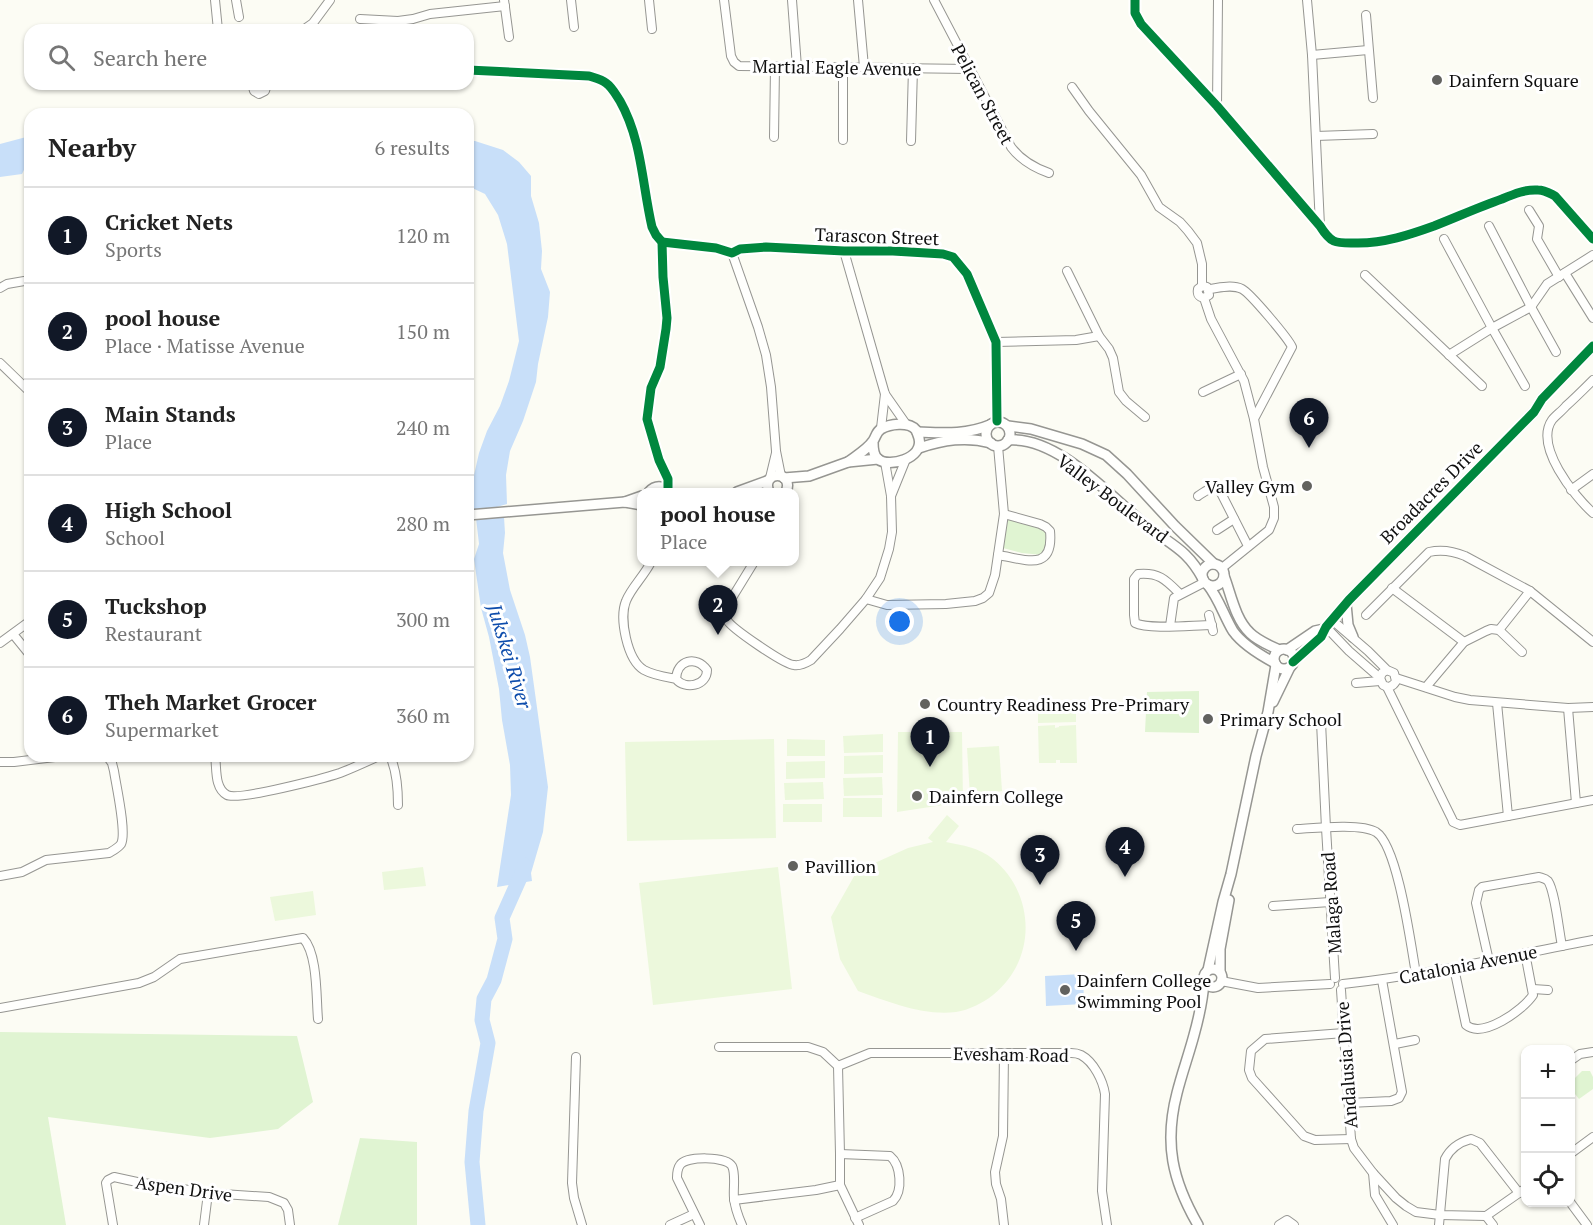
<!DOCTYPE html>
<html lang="en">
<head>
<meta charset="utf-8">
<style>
	:root { --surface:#fff; --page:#f2f2f2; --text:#222; --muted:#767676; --line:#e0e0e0; --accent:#111827 }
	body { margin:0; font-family:"PT Serif",serif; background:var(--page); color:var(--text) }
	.controls { position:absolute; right:18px; bottom:18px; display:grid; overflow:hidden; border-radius:12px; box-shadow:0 2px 4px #0004 }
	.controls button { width:54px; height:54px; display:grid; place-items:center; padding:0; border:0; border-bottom:2px solid var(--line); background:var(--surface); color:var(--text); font:30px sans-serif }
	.you { position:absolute; left:900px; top:622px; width:21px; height:21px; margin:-15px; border:4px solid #fff; border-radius:50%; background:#1a73e8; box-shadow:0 0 0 9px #1a73e833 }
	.badge { display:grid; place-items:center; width:39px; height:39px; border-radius:50%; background:var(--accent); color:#fff; font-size:20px; font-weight:700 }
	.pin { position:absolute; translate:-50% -50px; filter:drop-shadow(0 2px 3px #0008) }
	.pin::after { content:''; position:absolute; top:32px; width:21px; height:18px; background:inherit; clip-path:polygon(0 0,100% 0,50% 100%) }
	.popup { position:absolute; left:637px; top:488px; width:162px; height:78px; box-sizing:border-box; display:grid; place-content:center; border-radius:12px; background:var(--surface); filter:drop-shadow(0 2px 4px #0005); font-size:20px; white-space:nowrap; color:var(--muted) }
	.popup b { font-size:22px; color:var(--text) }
	.popup::after { content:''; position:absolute; left:50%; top:100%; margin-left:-12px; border:12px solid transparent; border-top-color:var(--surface) }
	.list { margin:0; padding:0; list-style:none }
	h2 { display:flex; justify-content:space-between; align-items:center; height:78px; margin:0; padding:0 24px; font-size:26px }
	h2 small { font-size:20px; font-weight:400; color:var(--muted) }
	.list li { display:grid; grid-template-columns:39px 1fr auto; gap:18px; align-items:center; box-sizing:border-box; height:96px; padding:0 24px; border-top:2px solid var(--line) }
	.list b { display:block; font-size:22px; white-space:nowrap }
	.list p { margin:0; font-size:20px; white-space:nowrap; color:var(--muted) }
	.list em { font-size:20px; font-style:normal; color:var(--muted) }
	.icon { flex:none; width:33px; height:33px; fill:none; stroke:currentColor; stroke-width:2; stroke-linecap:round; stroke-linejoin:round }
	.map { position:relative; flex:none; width:1593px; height:1225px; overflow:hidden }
	.search { position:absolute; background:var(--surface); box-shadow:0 2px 4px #0004; left:24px; top:24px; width:450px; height:66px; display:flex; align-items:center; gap:15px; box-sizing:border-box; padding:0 21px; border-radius:18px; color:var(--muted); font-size:22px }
	.panel { position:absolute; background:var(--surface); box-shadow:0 2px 4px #0004; left:24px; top:108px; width:450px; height:654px; border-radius:18px }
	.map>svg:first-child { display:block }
	.green { fill:#e0f4d2 }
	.pitch { fill:#ecf8dc }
	.water { fill:#c8dff9 }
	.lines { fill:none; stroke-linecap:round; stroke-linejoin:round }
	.river { stroke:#c8dff9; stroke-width:15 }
	.minor-casing { stroke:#969692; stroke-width:10 }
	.tertiary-casing { stroke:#969692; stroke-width:12 }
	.minor { stroke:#fffffd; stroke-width:8 }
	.tertiary { stroke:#fffffd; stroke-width:9 }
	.cycleway-casing { stroke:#fff; stroke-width:13 }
	.cycleway { stroke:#00873e; stroke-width:9 }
	.poi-dot { fill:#62625f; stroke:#fff; stroke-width:2 }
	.labels { text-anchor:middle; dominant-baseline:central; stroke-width:6; stroke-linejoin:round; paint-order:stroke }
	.street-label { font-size:18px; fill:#0f0f0f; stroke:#fff }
	.poi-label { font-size:18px; fill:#0f0f0f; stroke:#fff; text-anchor:start }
	.water-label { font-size:20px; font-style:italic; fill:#0d4cac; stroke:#fff }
</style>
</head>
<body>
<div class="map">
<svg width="1593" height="1225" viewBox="0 0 1593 1225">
	<rect width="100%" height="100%" fill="#fcfcf4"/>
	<g class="green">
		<path d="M1008,518L1025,519L1049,531L1048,545L1042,555L1022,553L1003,548Z"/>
		<path d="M1199,691V733L1145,732L1147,692Z"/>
		<path d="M0,1032L297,1036L313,1102L278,1129L210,1138L48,1117L66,1225H0Z"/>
		<path d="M1582,1071H1590L1593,1077V1089L1579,1099L1571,1089V1082Z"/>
		<path d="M360,1138L417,1142V1225H338Z"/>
	</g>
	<g class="pitch">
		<path d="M1076,704V722L1038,723V705Z"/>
		<path d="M1055,725V728L1059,727V726L1076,725L1077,763H1060V760H1056V763H1039L1038,726Z"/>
		<path d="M898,732H962L963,802L897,812Z"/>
		<path d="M883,734V752L844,753L843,736Z"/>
		<path d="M774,739L776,838L627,841L625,742Z"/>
		<path d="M787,739L825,740V756H787Z"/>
		<path d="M999,746L1002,791L970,796L967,748Z"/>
		<path d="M883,755V773L844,774V756Z"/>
		<path d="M825,761V778L786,779V762Z"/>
		<path d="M882,777L883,795L844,796L843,778Z"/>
		<path d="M823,782L824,799L785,800L784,783Z"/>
		<rect x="843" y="798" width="39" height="19"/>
		<rect x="783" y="804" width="39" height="18"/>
		<path d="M947,815L959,826L946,842C962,845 980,848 993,859C1036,894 1037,960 993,995C983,1003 969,1010 956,1012C923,1016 889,1002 858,991L840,959L831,917L857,871L908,848L933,842L928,838Z"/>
		<path d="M423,867L426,886L384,890L382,872Z"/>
		<path d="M778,867L792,989L653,1005L639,883Z"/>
		<path d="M313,891L316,915L275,921L270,897Z"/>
	</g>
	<g class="water">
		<path d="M30,136V157L22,174L0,177V144Z"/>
		<path d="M468,141H475L503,150L519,162L531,176V196L539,223L542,251L541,269L550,292L548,317L538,364L536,382L523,421L510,451L506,475L507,504L473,514L472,484L479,453L487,431L500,406L509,381L519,341L507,244L498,215L485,194L468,186Z"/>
		<path d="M504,517L505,533L503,553L510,590L525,635L530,657L548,787L543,832L531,873L532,881L497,887L511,795L510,765L502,720L499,689L489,637L481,608L474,559L479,544L476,518Z"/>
		<path d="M1083,974L1084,1004L1046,1006L1045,976Z"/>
	</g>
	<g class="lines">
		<path class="river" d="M478,1225L472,1162L476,1111L488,1043L482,1020L484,999L494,980L505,939L502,918L523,871L524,865"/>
		<defs>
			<g id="minor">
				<path d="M215,0L218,30"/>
				<path d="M236,0L239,17"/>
				<path d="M504,0L509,37"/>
				<path d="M571,0L574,27"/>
				<path d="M649,0L652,29"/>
				<path d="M724,0L731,56L734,62L739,66L969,69"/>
				<path d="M792,0L797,67"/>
				<path d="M858,0L864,67"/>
				<path d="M934,0L1011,147C1020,159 1035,168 1049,173"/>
				<path d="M1135,0V13L1141,24L1217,106L1320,226C1332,245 1336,243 1358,243C1385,243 1409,235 1434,226C1457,217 1479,207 1502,199C1514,194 1526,189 1538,190C1545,190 1549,193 1555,196L1593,239"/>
				<path d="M1307,0L1312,55L1320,226"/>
				<path d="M1366,15L1373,98"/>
				<path d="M360,19L398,21L413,19L430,14L505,6"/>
				<path d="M303,30L313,23L330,0"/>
				<path d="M1312,55L1368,50"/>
				<path d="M468,70L589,76C595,78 601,79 606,83C612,87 616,95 620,101C642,140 642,184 652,227L656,235L662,242L663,277L667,318L666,329L660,367L651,388L647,419L659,460L668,479V491"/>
				<path d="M252,84L254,91L259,94L265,91L267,84"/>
				<path d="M1072,87L1089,111L1141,175L1159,207L1180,222L1188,231L1197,243L1202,264V286"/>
				<path d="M1217,106L1218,0"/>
				<path d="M1316,136L1373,134"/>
				<path d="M774,137L775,67"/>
				<path d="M843,140V68"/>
				<path d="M911,141L913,68"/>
				<path d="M1529,210L1539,226L1537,239L1559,277"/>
				<path d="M1489,226L1531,307L1556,352"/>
				<path d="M1444,239L1492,328L1525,386"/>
				<path d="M662,242L716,248L732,253L740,249L766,247L844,251H893L943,254L953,257L967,274L996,342L997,421"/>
				<path d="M844,251L885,394L906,424"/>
				<path d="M732,253L758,327L766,355L771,387L776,451L781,476"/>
				<path d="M1067,271L1099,336L1109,349L1113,358L1119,392L1126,401L1145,417"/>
				<path d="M1565,273L1593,318"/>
				<path d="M1365,275L1482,386"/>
				<path d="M0,288L7,284L30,280"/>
				<path d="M1209,289C1219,288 1232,284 1242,289C1250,293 1288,338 1292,347L1254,419L1263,467L1274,507V518L1269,530L1222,568"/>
				<path d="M1204,298L1209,295L1207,287L1202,286L1198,289C1197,294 1199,297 1204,298L1211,319L1244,381L1254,419"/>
				<path d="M996,342L1076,340L1099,336"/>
				<path d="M1449,355L1492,328L1531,307L1547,284L1593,255"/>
				<path d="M0,363L30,392"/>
				<path d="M1593,380C1584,389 1575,398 1566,406C1562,411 1556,415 1552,420C1534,446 1574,496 1593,513"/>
				<path d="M1203,392L1241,374"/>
				<path d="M881,428L885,394"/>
				<path d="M770,478L776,453"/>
				<path d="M1571,490L1593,474"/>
				<path d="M891,496L906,459"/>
				<path d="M1198,496C1204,492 1212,485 1219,489L1248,546"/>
				<path d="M1217,530L1234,519"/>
				<path d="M998,555C1024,559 1054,573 1050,531L1046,527L1040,524L1004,514"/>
				<path d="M651,562C644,576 631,588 626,601C619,618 627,660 644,670C653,675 666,677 676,679C685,690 707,686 707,670C696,655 677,660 676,679"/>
				<path d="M754,562L727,606C725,611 724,615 727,620C731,628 785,665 794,665C800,666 806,663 811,660L840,629L866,599L880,578L889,549L892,532L891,496L885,462"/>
				<path d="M1392,588L1464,642"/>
				<path d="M1180,594C1166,580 1159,572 1138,574L1134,579V615L1135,623C1149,630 1194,625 1212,625"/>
				<path d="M866,599L887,605L946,604L975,601L983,598L989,593L995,575L1004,514L998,446"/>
				<path d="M1209,615L1213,631"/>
				<path d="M1366,615L1429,552C1442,549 1453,551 1465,556L1530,591L1593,642"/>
				<path d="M1332,620L1368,651L1387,670L1394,673L1396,681C1393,687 1388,688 1383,685L1380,678L1382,673L1387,670"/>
				<path d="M1170,626L1174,598L1205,582"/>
				<path d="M1326,627L1349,651L1380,678"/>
				<path d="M1499,630L1530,591"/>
				<path d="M13,634L30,655"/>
				<path d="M0,643L30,621"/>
				<path d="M1396,678L1455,697L1470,700L1568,708L1593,707"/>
				<path d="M1356,683L1380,681"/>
				<path d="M1387,687L1452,819L1453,822L1460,825L1593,800"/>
				<path d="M1426,687L1464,642L1486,631L1491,629L1499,630L1522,652"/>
				<path d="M1497,703L1508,816"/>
				<path d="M1568,708L1576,803"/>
				<path d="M1321,722L1326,828L1335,978"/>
				<path d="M215,756C217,768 214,788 227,795C238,801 325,778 340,773C353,768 366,762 379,756"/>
				<path d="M390,756C397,771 398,789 398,805"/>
				<path d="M0,762H14L63,756"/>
				<path d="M1297,829C1315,828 1361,823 1376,832C1398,846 1411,946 1416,974"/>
				<path d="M0,876L22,872L46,860L109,853C114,850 118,848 121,844C127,833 116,785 114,771L112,763L107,756"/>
				<path d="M1273,906L1330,902"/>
				<path d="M1489,961L1476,903L1479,890L1482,887L1539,877C1542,878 1545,878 1548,881C1555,891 1559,932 1562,946"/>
				<path d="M1454,968L1466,1025C1483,1039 1523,1010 1533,995L1525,953"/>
				<path d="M1221,981L1258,988L1330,984"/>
				<path d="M1343,984C1427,975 1510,956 1593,940"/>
				<path d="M1533,989L1548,990"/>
				<path d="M1341,990L1351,1139L1354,1148L1373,1173L1396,1198L1406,1206L1416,1212L1440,1215L1486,1216L1526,1188"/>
				<path d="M0,1008L139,983L154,977L180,959L303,938C318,954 316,997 318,1019"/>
				<path d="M1344,1033L1265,1039L1251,1051L1249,1070L1252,1078L1304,1136L1315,1140L1351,1139"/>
				<path d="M1395,1044L1415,1040"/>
				<path d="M719,1047H808L823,1052L838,1066"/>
				<path d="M576,1057L572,1183L574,1198L582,1225"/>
				<path d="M1570,1061L1580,1054L1593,1052"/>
				<path d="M838,1066L870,1053H1071C1073,1053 1079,1054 1081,1055C1094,1062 1103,1081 1105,1094L1102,1191L1107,1225"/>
				<path d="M838,1066L840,1154V1185L859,1225"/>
				<path d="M1349,1103L1391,1101L1399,1098L1402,1092L1382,980"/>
				<path d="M840,1154L890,1156C901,1165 903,1191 893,1201L855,1218"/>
				<path d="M1570,1154L1593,1137"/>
				<path d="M1373,1173L1375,1195L1393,1225"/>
				<path d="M734,1200L816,1190L840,1185"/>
				<path d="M1570,1202L1587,1225"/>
				<path d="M1486,1216L1493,1225"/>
				<path d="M113,1225L106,1183L108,1180L114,1177L137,1182L208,1193L269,1197L284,1203L288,1210L290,1225"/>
				<path d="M204,1225L208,1193"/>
				<path d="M670,1225L694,1214"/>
				<path d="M700,1225L677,1178C677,1174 677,1169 680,1165C686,1156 726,1156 732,1166C736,1174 733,1189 734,1198C735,1208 738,1216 742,1225"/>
				<path d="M1004,1225L1001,1199L996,1184L995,1172L1003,1136L1004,1053"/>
				<path d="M1279,1225L1287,1220L1294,1225"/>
				<path d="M1439,1225L1445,1159C1450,1149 1460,1142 1471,1139L1480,1143L1519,1193"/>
			</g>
			<g id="tertiary">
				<circle cx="998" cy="434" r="12"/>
				<path d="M1008,426L1031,429L1082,444L1106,455L1127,474L1175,526L1214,564"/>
				<path d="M917,432C943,433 966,435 990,425"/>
				<path d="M1008,440C1059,436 1110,497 1147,526C1171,545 1187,549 1203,579"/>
				<path d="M919,448C943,440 966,436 991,443"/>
				<path d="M848,462C856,456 868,449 873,441C876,437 876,432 881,429C889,424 909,421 916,430C917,432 918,435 919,438C924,459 888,468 878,459C873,455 873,448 873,442"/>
				<path d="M784,478L809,476L848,462L878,459"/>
				<path d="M649,492C655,485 663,485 669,492"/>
				<path d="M737,492L767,481"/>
				<path d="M769,492C760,470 795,470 786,492"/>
				<path d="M625,502L642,496"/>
				<path d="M468,515L625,502L642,505"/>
				<circle cx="1213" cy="575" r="11"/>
				<path d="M1224,576C1231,594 1235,619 1250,633C1258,641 1269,645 1279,650"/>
				<path d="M1208,585C1219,599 1224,616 1233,631C1243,645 1260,655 1275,663"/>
				<path d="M1346,604L1348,625L1353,637"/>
				<circle cx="1284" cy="659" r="10"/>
				<path d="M1287,650L1315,631L1324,629"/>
				<path d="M1293,662L1321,637L1326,627L1349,600L1534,412L1542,399L1593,346"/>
				<path d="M1273,702L1290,667"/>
				<circle cx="1213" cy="978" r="9"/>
				<path d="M1208,970L1223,902L1231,874L1256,756L1268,712L1276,665"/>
				<path d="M1220,972V949L1229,900"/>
				<path d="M1198,1225C1172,1180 1164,1143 1177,1093C1182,1073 1189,1054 1194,1035C1199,1017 1203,999 1204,981"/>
			</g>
		</defs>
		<use href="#minor" class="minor-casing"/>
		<use href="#tertiary" class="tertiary-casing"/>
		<use href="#minor" class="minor"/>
		<use href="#tertiary" class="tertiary"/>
		<defs>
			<g id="cycleway">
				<path d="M1135,0V13L1141,24L1217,106L1320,226C1332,245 1336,243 1358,243C1385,243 1409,235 1434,226C1457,217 1479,207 1502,199C1514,194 1526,189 1538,190C1545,190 1549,193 1555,196L1593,239"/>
				<path d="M468,70L589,76C595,78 601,79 606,83C612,87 616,95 620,101C642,140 642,184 652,227L656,235L662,242L663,277L667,318L666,329L660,367L651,388L647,419L659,460L668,479V491"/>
				<path d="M662,242L716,248L732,253L740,249L766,247L844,251H893L943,254L953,257L967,274L996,342L997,421"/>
				<path d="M1293,662L1321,637L1326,627L1349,600L1534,412L1542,399L1593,346"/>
			</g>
		</defs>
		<use href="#cycleway" class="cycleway-casing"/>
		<use href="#cycleway" class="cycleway"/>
	</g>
	<g class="poi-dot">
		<circle cx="1437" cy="80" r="6"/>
		<circle cx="1307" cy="486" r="6"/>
		<circle cx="925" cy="704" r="6"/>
		<circle cx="1208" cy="719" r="6"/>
		<circle cx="917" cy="796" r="6"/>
		<circle cx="793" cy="866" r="6"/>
		<circle cx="1065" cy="990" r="6"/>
	</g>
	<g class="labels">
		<g class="street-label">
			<text transform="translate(837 67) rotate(1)">Martial Eagle Avenue</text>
			<text transform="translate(983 94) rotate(62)">Pelican Street</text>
			<text transform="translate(877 236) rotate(2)">Tarascon Street</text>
			<text transform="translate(1431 492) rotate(-45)">Broadacres Drive</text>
			<text transform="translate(1113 498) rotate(37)">Valley Boulevard</text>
			<text transform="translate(1331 903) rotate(-94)">Malaga Road</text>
			<text transform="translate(1468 964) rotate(-11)">Catalonia Avenue</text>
			<text transform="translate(1011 1054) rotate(1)">Evesham Road</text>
			<text transform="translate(1346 1065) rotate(-94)">Andalusia Drive</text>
			<text transform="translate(184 1188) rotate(8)">Aspen Drive</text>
		</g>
		<g class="poi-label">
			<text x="1449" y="80">Dainfern Square</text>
			<text x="1295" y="486" text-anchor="end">Valley Gym</text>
			<text x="937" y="704">Country Readiness Pre-Primary</text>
			<text x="1220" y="719">Primary School</text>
			<text x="929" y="796">Dainfern College</text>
			<text x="805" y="866">Pavillion</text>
			<text x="1077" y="980">Dainfern College<tspan x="1077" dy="21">Swimming Pool</tspan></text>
		</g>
		<g class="water-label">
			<text transform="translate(510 656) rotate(73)">Jukskei River</text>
		</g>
	</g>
</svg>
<div class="controls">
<button>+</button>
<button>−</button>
<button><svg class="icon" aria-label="locate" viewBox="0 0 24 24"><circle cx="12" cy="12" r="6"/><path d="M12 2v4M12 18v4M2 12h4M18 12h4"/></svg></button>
</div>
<div class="you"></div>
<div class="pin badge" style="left:930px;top:767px">1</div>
<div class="pin badge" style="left:718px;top:635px">2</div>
<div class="popup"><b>pool house</b>Place</div>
<div class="pin badge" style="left:1040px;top:885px">3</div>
<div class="pin badge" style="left:1125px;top:877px">4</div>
<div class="pin badge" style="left:1076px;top:951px">5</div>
<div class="pin badge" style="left:1309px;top:448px">6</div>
<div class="search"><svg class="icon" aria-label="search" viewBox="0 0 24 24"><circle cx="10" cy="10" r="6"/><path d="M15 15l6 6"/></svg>Search here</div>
<section class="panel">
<h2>Nearby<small>6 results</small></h2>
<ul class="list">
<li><span class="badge">1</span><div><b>Cricket Nets</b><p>Sports</p></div><em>120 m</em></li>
<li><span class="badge">2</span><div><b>pool house</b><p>Place · Matisse Avenue</p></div><em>150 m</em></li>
<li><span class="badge">3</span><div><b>Main Stands</b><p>Place</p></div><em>240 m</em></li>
<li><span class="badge">4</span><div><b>High School</b><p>School</p></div><em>280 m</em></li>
<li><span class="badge">5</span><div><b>Tuckshop</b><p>Restaurant</p></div><em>300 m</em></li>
<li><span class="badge">6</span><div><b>Theh Market Grocer</b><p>Supermarket</p></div><em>360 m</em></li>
</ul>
</section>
</div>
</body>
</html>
